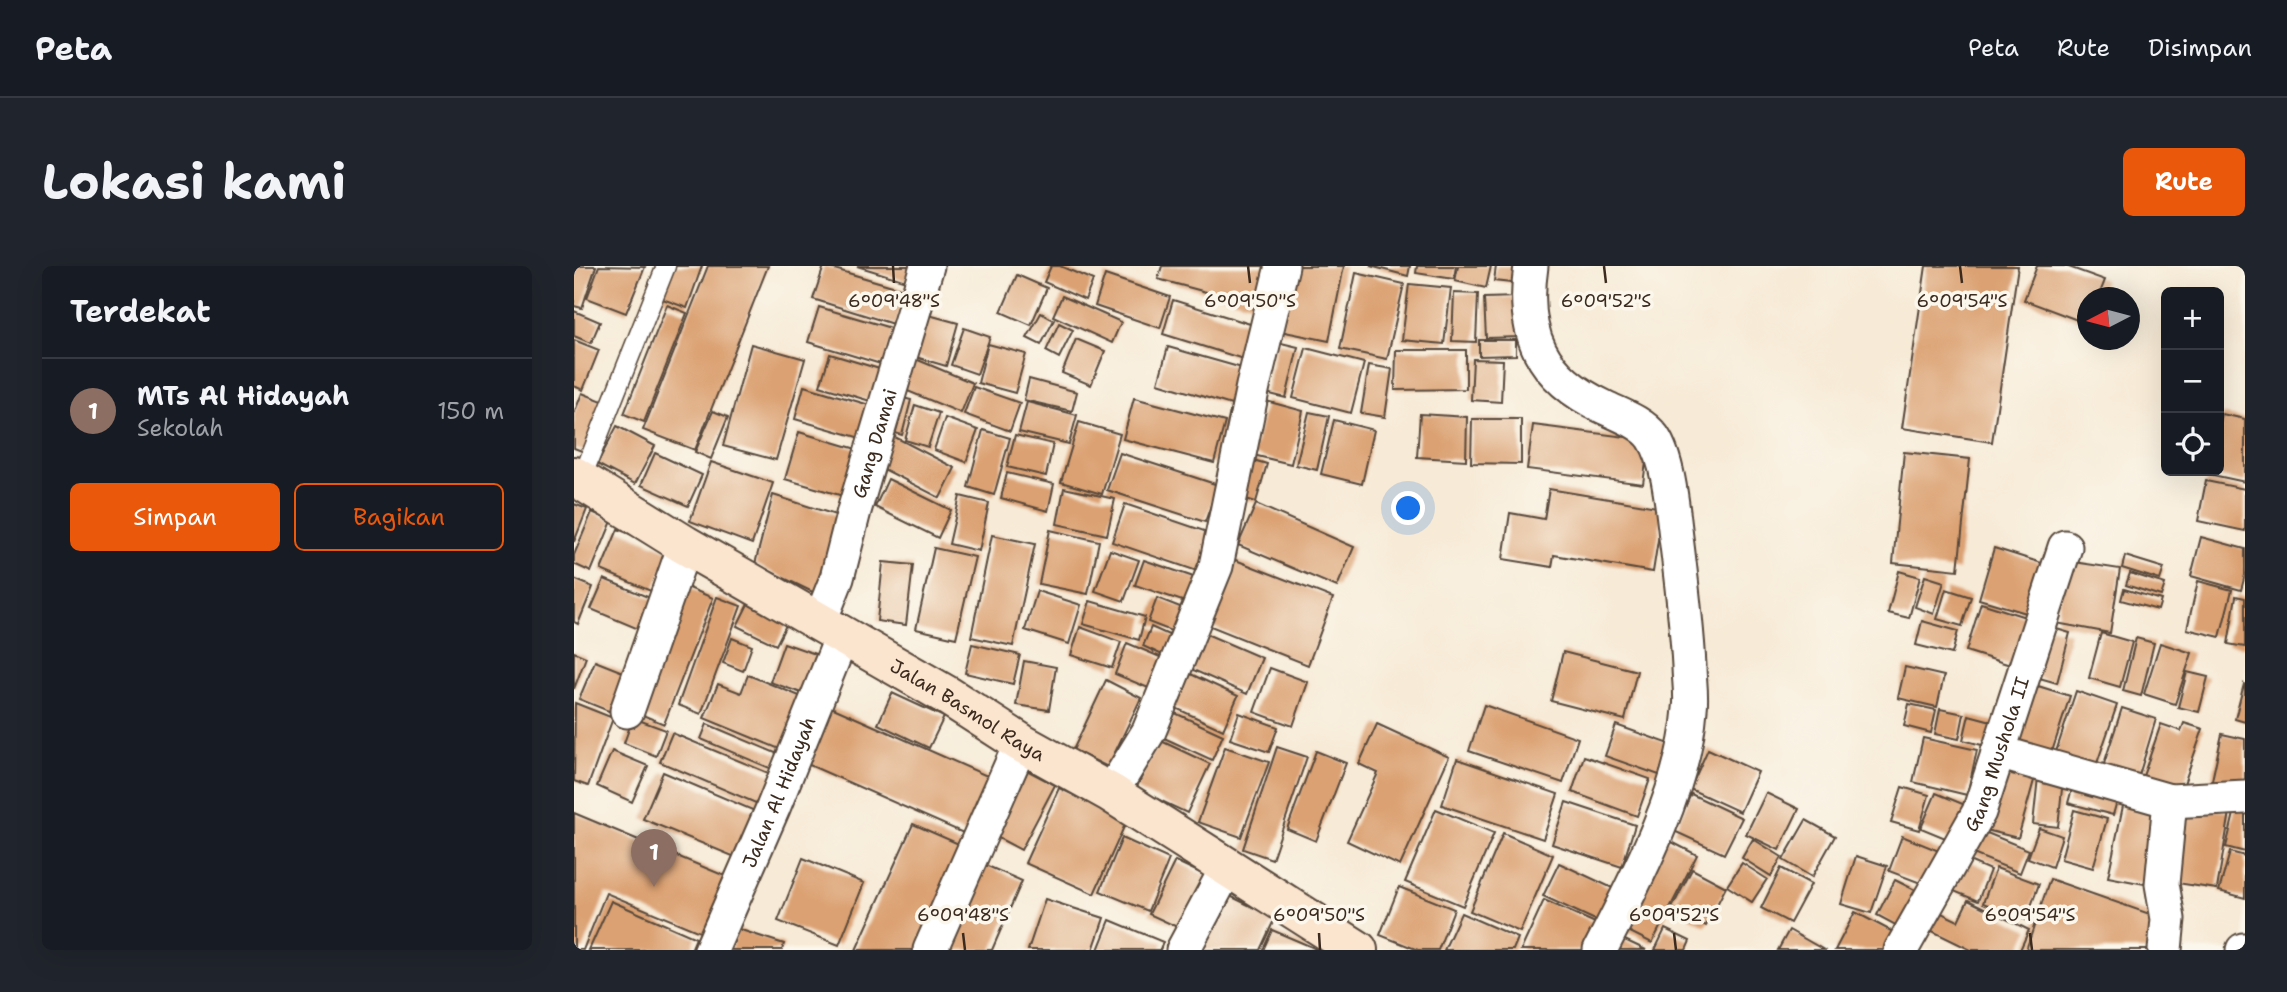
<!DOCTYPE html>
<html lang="id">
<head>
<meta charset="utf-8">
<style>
	:root { --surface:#171b24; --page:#20242c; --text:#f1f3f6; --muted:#9ea1a6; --line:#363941; --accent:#ea580c }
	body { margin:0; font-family:"Shantell Sans",sans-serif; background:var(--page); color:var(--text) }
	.controls { position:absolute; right:21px; top:21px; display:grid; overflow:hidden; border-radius:10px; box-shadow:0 7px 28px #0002 }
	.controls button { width:63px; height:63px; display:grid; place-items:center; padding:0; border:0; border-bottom:2px solid var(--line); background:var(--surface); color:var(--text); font:35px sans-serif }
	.compass { position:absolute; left:1503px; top:21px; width:63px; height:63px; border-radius:50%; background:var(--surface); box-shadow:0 7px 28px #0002; rotate:264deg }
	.you { position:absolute; left:835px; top:243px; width:24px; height:24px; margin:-18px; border:5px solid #fff; border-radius:50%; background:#1a73e8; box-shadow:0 0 0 10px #1a73e833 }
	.badge { display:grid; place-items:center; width:46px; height:46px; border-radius:50%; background:var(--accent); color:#fff; font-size:23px; font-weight:700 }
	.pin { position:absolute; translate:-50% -58px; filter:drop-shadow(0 2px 4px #0008) }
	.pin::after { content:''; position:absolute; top:37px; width:24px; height:21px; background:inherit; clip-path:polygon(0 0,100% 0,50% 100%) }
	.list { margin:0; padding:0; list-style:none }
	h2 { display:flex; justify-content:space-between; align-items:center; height:91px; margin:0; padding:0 28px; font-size:30px }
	h2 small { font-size:23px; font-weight:400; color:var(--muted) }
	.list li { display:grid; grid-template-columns:46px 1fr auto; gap:21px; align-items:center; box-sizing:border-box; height:105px; padding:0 28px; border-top:2px solid var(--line) }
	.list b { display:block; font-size:26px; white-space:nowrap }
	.list p { margin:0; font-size:23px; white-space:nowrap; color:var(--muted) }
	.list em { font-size:23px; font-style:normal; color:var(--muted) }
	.actions { display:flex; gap:14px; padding:21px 28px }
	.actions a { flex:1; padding:16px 0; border:2px solid var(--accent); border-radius:10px; text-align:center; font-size:24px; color:var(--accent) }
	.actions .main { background:var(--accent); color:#fff }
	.icon { flex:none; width:38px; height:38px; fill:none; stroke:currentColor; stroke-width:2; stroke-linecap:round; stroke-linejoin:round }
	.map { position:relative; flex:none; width:1671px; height:684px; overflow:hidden; border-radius:10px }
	header { display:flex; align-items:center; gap:42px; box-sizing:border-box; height:98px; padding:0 35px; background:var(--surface); border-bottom:2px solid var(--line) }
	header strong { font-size:33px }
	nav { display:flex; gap:38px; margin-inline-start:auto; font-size:24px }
	.intro { display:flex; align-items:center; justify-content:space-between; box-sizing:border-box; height:168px; padding:0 42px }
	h1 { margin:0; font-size:49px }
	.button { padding:18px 32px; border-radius:10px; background:var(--accent); color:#fff; font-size:24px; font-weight:700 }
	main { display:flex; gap:42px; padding:0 42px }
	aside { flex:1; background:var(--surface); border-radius:10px; box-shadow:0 7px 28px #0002 }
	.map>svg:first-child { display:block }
	.building { fill:#dba172 }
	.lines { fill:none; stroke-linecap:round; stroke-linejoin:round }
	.lane-casing { stroke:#57473a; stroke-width:21 }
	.street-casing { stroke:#57473a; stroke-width:37 }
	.secondary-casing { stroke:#57473a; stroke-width:42 }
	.lane { stroke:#fff; stroke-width:18 }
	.street { stroke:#fff; stroke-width:33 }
	.secondary { stroke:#fbe5cf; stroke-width:38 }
	.ticks { fill:none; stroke:#3b2a1e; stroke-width:2.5 }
	.labels { text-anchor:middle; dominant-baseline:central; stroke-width:7; stroke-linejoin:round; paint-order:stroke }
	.street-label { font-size:19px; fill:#3b2a1e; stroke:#fbf7ec }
	.ticks-label { font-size:18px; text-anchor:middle; fill:#3b2a1e; stroke:#fbf7ec; stroke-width:7; stroke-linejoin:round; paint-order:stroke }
</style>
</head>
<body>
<header>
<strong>Peta</strong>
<nav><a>Peta</a><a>Rute</a><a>Disimpan</a></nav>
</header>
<div class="intro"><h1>Lokasi kami</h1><a class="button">Rute</a></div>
<main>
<aside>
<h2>Terdekat<small></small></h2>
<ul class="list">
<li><span class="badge" style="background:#8d6e63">1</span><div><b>MTs Al Hidayah</b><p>Sekolah</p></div><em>150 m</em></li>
</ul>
<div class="actions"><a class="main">Simpan</a><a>Bagikan</a></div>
</aside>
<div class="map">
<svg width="1671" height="684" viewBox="0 0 1671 684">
	<rect width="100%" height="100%" fill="#fbf7ec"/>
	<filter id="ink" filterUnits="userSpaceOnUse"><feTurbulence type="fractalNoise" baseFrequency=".0143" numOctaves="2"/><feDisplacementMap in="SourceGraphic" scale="14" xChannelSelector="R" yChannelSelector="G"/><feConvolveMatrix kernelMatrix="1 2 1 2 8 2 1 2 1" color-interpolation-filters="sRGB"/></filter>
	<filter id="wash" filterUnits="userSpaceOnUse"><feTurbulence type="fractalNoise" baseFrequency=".00686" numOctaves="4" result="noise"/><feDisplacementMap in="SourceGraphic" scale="28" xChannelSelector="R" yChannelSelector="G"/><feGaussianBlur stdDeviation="1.57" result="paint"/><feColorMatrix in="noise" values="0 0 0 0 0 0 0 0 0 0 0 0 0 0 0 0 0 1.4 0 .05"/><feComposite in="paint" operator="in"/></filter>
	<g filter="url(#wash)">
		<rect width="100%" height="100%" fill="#f7ead6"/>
		<g id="blocks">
			<g class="building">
				<path d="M0,0H22L8,42L0,40Z"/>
				<path d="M25,0L71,1L52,47L13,32Z"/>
				<path d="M94,0H128L113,42L83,31Z"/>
				<path d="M134,0H194L121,184L69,164Z"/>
				<path d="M250,0L332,24L322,59L239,33Z"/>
				<path d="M283,0H337L332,15Z"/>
				<path d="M477,0H486L519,14L511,34L470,16Z"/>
				<path d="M588,0H702L691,42L584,13Z"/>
				<path d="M719,0H770L755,75L706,65Z"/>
				<path d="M796,0H836L834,10Z"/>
				<path d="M843,0H882L880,13L842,7Z"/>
				<path d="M884,0H917L912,22L881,15Z"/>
				<path d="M922,0H948L946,18L920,15Z"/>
				<path d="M1352,0H1444L1418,176L1328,162Z"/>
				<path d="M1463,0H1492L1531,14L1524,32H1514V58L1450,34Z"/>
				<path d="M782,7L830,18L813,93L766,83Z"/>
				<path d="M443,9L473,22L457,59L427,46Z"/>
				<path d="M531,9L596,31L586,62L521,40Z"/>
				<path d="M835,18L877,22L870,78L828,74Z"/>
				<path d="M880,27L904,28L902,76L878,75Z"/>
				<path d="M488,30L547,56L538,77L479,50Z"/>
				<path d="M944,31L946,71L912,72L910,32Z"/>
				<path d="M599,34L689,62L679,96L589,68Z"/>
				<path d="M93,39L113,47L70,156L50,148Z"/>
				<path d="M245,41L320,63L310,99L234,76Z"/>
				<path d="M0,45L26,56L17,77L0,70Z"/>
				<path d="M340,45L384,57L372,100L328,87Z"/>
				<path d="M467,47L480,54L467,79L453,72Z"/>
				<path d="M485,57L499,64L485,92L472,85Z"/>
				<path d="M390,62L416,71L403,108L377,99Z"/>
				<path d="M502,73L531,85L517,119L488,107Z"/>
				<path d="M0,74L25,84L9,124L0,120Z"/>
				<path d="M905,74H942V89L905,90Z"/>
				<path d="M703,76L724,81L712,132L692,127Z"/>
				<path d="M177,78L231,93L202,194L149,180Z"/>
				<path d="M414,78L452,88L441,127L404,117Z"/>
				<path d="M594,81L675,104L664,141L584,117Z"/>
				<path d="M732,82L790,97L777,147L719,132Z"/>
				<path d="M822,84H892V123L821,124Z"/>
				<path d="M256,88L312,105L303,137L246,120Z"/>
				<path d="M332,89L399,117L387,147L319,119Z"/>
				<path d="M899,93L929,94L927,136L897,134Z"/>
				<path d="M795,99L818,103L811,151L787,147Z"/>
				<path d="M455,113L503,126L498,145L450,134Z"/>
				<path d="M230,120L299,140L290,173L221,153Z"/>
				<path d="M400,121L446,137L436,165L390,148Z"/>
				<path d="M8,127L31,136L13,187L0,182V148Z"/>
				<path d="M317,129L337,134L328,169L308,163Z"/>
				<path d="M560,132L651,156L640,197L549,173Z"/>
				<path d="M692,135L729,145L717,198L679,189Z"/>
				<path d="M453,136L503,149L495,178L445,166Z"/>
				<path d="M341,139L365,147L354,181L331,174Z"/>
				<path d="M139,145L154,151L137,193L121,186Z"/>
				<path d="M735,146L755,150L743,204L722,199Z"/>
				<path d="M846,148L893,151L892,194L843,191Z"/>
				<path d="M1648,148L1671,153V216L1634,208L1635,205H1645V161Z"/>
				<path d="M371,152L404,164L392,196L360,184Z"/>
				<path d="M898,153H947V198L897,197Z"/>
				<path d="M760,154L800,164L788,218L747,208Z"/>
				<path d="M505,156L546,168L528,228L487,216Z"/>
				<path d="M959,159L1075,174L1069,218L953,203Z"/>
				<path d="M43,160L81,180L61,218L23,198Z"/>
				<path d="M409,164L436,172L420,229L394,221Z"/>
				<path d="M225,166L289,185L276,232L211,213Z"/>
				<path d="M315,168L381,202L366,232L300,198Z"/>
				<path d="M441,169L479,178L472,210L433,201Z"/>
				<path d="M1330,186L1396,193L1384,304L1319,297Z"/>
				<path d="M81,187L128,209L114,240L67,219Z"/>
				<path d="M546,187L644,219L631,256L533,224Z"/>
				<path d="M672,192L693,198L682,236L662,230Z"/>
				<path d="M137,196L199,217L178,278L116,255Z"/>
				<path d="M433,207L480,218L474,245L427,232Z"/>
				<path d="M314,213L377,244L364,272L301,241Z"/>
				<path d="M1632,215L1671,223V265L1624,255Z"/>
				<path d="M490,222L541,233L533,269L483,258Z"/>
				<path d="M975,223L1089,242L1079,306L980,289L978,301L929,293L936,247L970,253Z"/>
				<path d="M199,229L274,253L249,331L181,298Z"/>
				<path d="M386,230L415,237L405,285L375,278Z"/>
				<path d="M0,238L13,243L0,276Z"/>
				<path d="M551,238L645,270L632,308L538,276Z"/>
				<path d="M682,238L780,281L763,321L664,279Z"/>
				<path d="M18,246L38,255L17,306L0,298V289Z"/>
				<path d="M44,263L96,285L79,326L27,304Z"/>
				<path d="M476,264L525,275L514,328L465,318Z"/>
				<path d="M418,269L461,278L439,380L397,371Z"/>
				<path d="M1627,271L1671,283V309L1667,324L1617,310Z"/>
				<path d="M360,282L401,291L382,372L342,363Z"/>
				<path d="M1420,282L1474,299L1459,349L1405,333Z"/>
				<path d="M536,284L565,294L550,335L521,325Z"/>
				<path d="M1551,290L1590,302L1586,314L1548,302Z"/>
				<path d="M659,293L759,332L734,399L634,359Z"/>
				<path d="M570,294L631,315L623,340L561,319Z"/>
				<path d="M1493,295L1546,303L1536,367L1482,357Z"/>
				<path d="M309,296L339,299L332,359L303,355Z"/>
				<path d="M1325,305L1346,311L1335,352L1314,347Z"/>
				<path d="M1556,307L1591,318L1587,330L1552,319Z"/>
				<path d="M1351,310L1370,316L1360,348L1341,341Z"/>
				<path d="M0,313L19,321L4,358L0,356Z"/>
				<path d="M30,313L86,336L74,367L17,343Z"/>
				<path d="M1624,315L1658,324L1646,371L1613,363Z"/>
				<path d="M108,319L139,332L90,458L59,445Z"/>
				<path d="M1372,323L1397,331L1388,360L1363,353Z"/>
				<path d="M1550,323L1587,334L1584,344L1547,334Z"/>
				<path d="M463,325L507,339L495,378L451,364Z"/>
				<path d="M178,330L217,349L202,379L163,360Z"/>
				<path d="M1662,330L1671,332V381L1654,378Z"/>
				<path d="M143,331L167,340L127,448L104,439Z"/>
				<path d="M583,332L619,346L610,370L574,356Z"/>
				<path d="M516,335L571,351L565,374L509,358Z"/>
				<path d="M1407,337L1464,355L1449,403L1392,385Z"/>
				<path d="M1348,355L1384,365L1378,388L1342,379Z"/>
				<path d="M1469,359L1496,367L1483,417L1455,409Z"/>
				<path d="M506,361L547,376L538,402L497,389Z"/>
				<path d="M577,361L608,375L599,394L569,380Z"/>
				<path d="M623,364L688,392L673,428L608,399Z"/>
				<path d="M1527,367L1558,376L1546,421L1515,412Z"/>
				<path d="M158,372L178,380L169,405L149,397Z"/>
				<path d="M1562,372L1580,377L1567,430L1549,425Z"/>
				<path d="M210,377L253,392L239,431L196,416Z"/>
				<path d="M553,377L598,396L584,426L541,408Z"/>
				<path d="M1586,377L1618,387L1601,438L1570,428Z"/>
				<path d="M398,378L446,389L439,418L391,407Z"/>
				<path d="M0,386L12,391L0,423Z"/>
				<path d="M989,386L1063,405L1051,454L977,435Z"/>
				<path d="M21,395L59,410L42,448L5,433Z"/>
				<path d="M450,395L482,401L475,444L442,439Z"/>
				<path d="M1331,401L1370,410L1363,441L1324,432Z"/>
				<path d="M696,402L734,416L719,460L680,446Z"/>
				<path d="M608,404L664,430L649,464L593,438Z"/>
				<path d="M1613,406L1634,411L1625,446L1604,441Z"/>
				<path d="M174,409L228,431L208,484L130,452L144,418L167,427Z"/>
				<path d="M532,414L567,432L534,501L499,484Z"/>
				<path d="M1448,415L1496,430L1475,495L1428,480Z"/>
				<path d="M1670,418L1671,419V456L1661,453Z"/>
				<path d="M1502,425L1543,439L1521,503L1481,489Z"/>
				<path d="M318,427L370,451L355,482L304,458Z"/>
				<path d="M1,437L39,452L14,520L0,515Z"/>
				<path d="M248,437L420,513L396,570L224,494Z"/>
				<path d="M1335,438L1362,444L1357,467L1330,460Z"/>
				<path d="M910,439L1004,472L989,517L895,485Z"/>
				<path d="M1548,442L1582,453L1563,516L1528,504Z"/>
				<path d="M1366,443L1390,448L1385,473L1361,468Z"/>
				<path d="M601,447L649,469L638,494L590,472Z"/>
				<path d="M665,447L704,461L695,486L656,473Z"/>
				<path d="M1395,449L1425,457L1419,482L1389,474Z"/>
				<path d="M59,452L92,464L82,490L50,477Z"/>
				<path d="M1610,457L1629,463L1605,532L1568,513L1587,458L1607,465Z"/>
				<path d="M133,458L204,488L198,503L127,473Z"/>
				<path d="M803,458L875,491L826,600L773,575L804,507L785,498Z"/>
				<path d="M1042,459L1096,478L1085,509L1031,490Z"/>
				<path d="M98,467L204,511L191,541L86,496Z"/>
				<path d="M1648,468L1671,473V527L1637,519Z"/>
				<path d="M1349,472L1403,484L1393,529L1339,516Z"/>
				<path d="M585,474L636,498L613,547L562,523Z"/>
				<path d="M651,481L695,496L667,571L624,556Z"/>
				<path d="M703,481L733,491L698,593L669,583Z"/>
				<path d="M1134,483L1184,506L1166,546L1116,523Z"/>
				<path d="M38,485L74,500L58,536L23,520Z"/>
				<path d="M742,485L772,497L742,575L713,563Z"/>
				<path d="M1010,490L1076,513L1063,550L998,526Z"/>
				<path d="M1427,490L1464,500L1444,572L1408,563Z"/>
				<path d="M883,493L984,528L969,573L868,539Z"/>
				<path d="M447,501L481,519L447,584L413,566Z"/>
				<path d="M89,506L181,545L161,591L69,553Z"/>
				<path d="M1464,511L1489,513L1484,561L1459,558Z"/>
				<path d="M1501,512L1546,524L1539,549L1494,537Z"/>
				<path d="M1328,521L1355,529L1345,564L1317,556Z"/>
				<path d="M485,522L553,554L520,628L451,597Z"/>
				<path d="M1192,527L1225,543L1205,584L1172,568Z"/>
				<path d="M1362,527L1396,541L1381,576L1347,562Z"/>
				<path d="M1117,528L1168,552L1150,588L1100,565Z"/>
				<path d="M1550,535L1591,544L1576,619L1534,611Z"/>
				<path d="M1663,535L1671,536V586L1652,581Z"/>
				<path d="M992,536L1061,559L1048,601L978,578Z"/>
				<path d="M1602,538L1656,546L1643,623L1590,615Z"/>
				<path d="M862,543L920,567L889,640L831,616Z"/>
				<path d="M1500,544L1533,553L1519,602L1487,593Z"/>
				<path d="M0,547L163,615L140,672L32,627L9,684H0Z"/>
				<path d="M1232,554L1261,570L1238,611L1209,594Z"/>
				<path d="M339,558L394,582L348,684H282Z"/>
				<path d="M1465,562L1488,570L1478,601L1454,592Z"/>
				<path d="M1408,565L1455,584L1446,607L1399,588Z"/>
				<path d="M929,567L979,589L946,666L896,645Z"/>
				<path d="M1328,570L1370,587L1357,621L1315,605Z"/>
				<path d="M1088,571L1123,589L1078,677L1044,660Z"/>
				<path d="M548,572L595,593L574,645L526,625Z"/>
				<path d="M1179,573L1208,591L1197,610L1168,592Z"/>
				<path d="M1656,586L1671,590V632L1645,625Z"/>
				<path d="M1282,590L1313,600L1297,647L1267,638Z"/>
				<path d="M229,592L290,617L265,679L204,655Z"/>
				<path d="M1388,592L1416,604L1404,635L1375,623Z"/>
				<path d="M402,595L448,615L418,684H373Z"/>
				<path d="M601,595L639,613L614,666L575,648Z"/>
				<path d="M985,597L1047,626L1032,659L969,630Z"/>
				<path d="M1168,597L1193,613L1178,636L1153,620Z"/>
				<path d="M1207,602L1237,618L1216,657L1187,642Z"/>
				<path d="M1422,602L1465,618L1452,654L1409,637Z"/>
				<path d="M1118,603L1152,621L1132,660L1098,642Z"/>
				<path d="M1476,613L1590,653L1579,684H1452Z"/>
				<path d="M1321,614L1347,627L1329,663L1303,649Z"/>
				<path d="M825,621L880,643L864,684H844L806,669Z"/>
				<path d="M654,629L701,652L686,684H628Z"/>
				<path d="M471,633L530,652L519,684H454Z"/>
				<path d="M970,634L1028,660L1017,684H947Z"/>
				<path d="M1394,634L1455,664L1446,684H1397L1346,659L1355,641L1384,655Z"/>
				<path d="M37,635L122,672L117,684H15Z"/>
				<path d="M1281,646L1321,667L1313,684H1261Z"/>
				<path d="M887,647L944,672L939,684H870Z"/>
				<path d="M536,654L589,676L586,684H524Z"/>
				<path d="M164,663L210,678L208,684H157Z"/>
				<path d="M1091,663L1116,675L1112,684H1081Z"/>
				<path d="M698,664L745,684H689Z"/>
				<path d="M1215,664L1250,684H1204Z"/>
				<path d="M1038,668L1072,684H1031Z"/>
			</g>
		</g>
	</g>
	<g filter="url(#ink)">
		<use href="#blocks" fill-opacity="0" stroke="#57473a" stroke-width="2"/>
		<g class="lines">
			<defs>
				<path id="lane" d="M7,214L92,0"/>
				<g id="street">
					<path d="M957,0C947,68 967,112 1030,141C1046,149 1068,156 1079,171C1096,196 1099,250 1103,279C1108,320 1113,360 1115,400C1115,414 1118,429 1116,443C1110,524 1063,612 1026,684"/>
					<path id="s1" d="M246,355L263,312L280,245L353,0"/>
					<path d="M53,445L111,279"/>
					<path d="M1424,486L1596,535L1671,531"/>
					<path d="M537,527L575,465L642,300L679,120L708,0"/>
					<path id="s2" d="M137,684L199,542L269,368"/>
					<path d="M356,684L447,477"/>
					<path d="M609,684L654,600"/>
					<path id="s3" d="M1327,684L1405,546L1491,281"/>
					<path d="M1591,684L1594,653L1588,618L1596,535"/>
					<path d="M1669,684H1671"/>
				</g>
				<g id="secondary">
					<path id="s4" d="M0,210L111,279L374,430L447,477L537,527L784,684"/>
				</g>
			</defs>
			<use href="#lane" class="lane-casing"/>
			<use href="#street" class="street-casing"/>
			<use href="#secondary" class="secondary-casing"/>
			<use href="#lane" class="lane"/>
			<use href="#street" class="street"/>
			<use href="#secondary" class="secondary"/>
		</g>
	</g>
	<path class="ticks" d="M319,0L320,17M674,0L676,17M1030,0L1032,17M1386,0L1388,17M389,667L391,684M745,667L746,684M1100,667L1102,684M1456,667L1458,684"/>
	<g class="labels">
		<g class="street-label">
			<text stroke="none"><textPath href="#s1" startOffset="186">Gang Damai</textPath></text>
			<text stroke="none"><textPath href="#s4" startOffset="458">Jalan Basmol Raya</textPath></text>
			<text stroke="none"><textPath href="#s3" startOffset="219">Gang Mushola II</textPath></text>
			<text stroke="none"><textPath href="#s2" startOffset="172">Jalan Al Hidayah</textPath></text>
		</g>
	</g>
	<g class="ticks-label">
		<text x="320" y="41">6°09'48"S</text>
		<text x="676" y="41">6°09'50"S</text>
		<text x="1032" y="41">6°09'52"S</text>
		<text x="1388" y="41">6°09'54"S</text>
		<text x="389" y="655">6°09'48"S</text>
		<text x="745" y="655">6°09'50"S</text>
		<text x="1100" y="655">6°09'52"S</text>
		<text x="1456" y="655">6°09'54"S</text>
	</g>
</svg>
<div class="controls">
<button>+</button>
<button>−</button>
<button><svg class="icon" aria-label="locate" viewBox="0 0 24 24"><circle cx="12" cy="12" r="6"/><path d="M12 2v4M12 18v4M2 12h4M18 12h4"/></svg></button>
</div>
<svg class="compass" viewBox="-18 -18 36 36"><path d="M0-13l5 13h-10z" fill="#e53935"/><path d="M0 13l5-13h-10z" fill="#9ea1a6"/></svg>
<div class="you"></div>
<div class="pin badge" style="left:80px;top:621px;background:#8d6e63">1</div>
</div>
</main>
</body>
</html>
